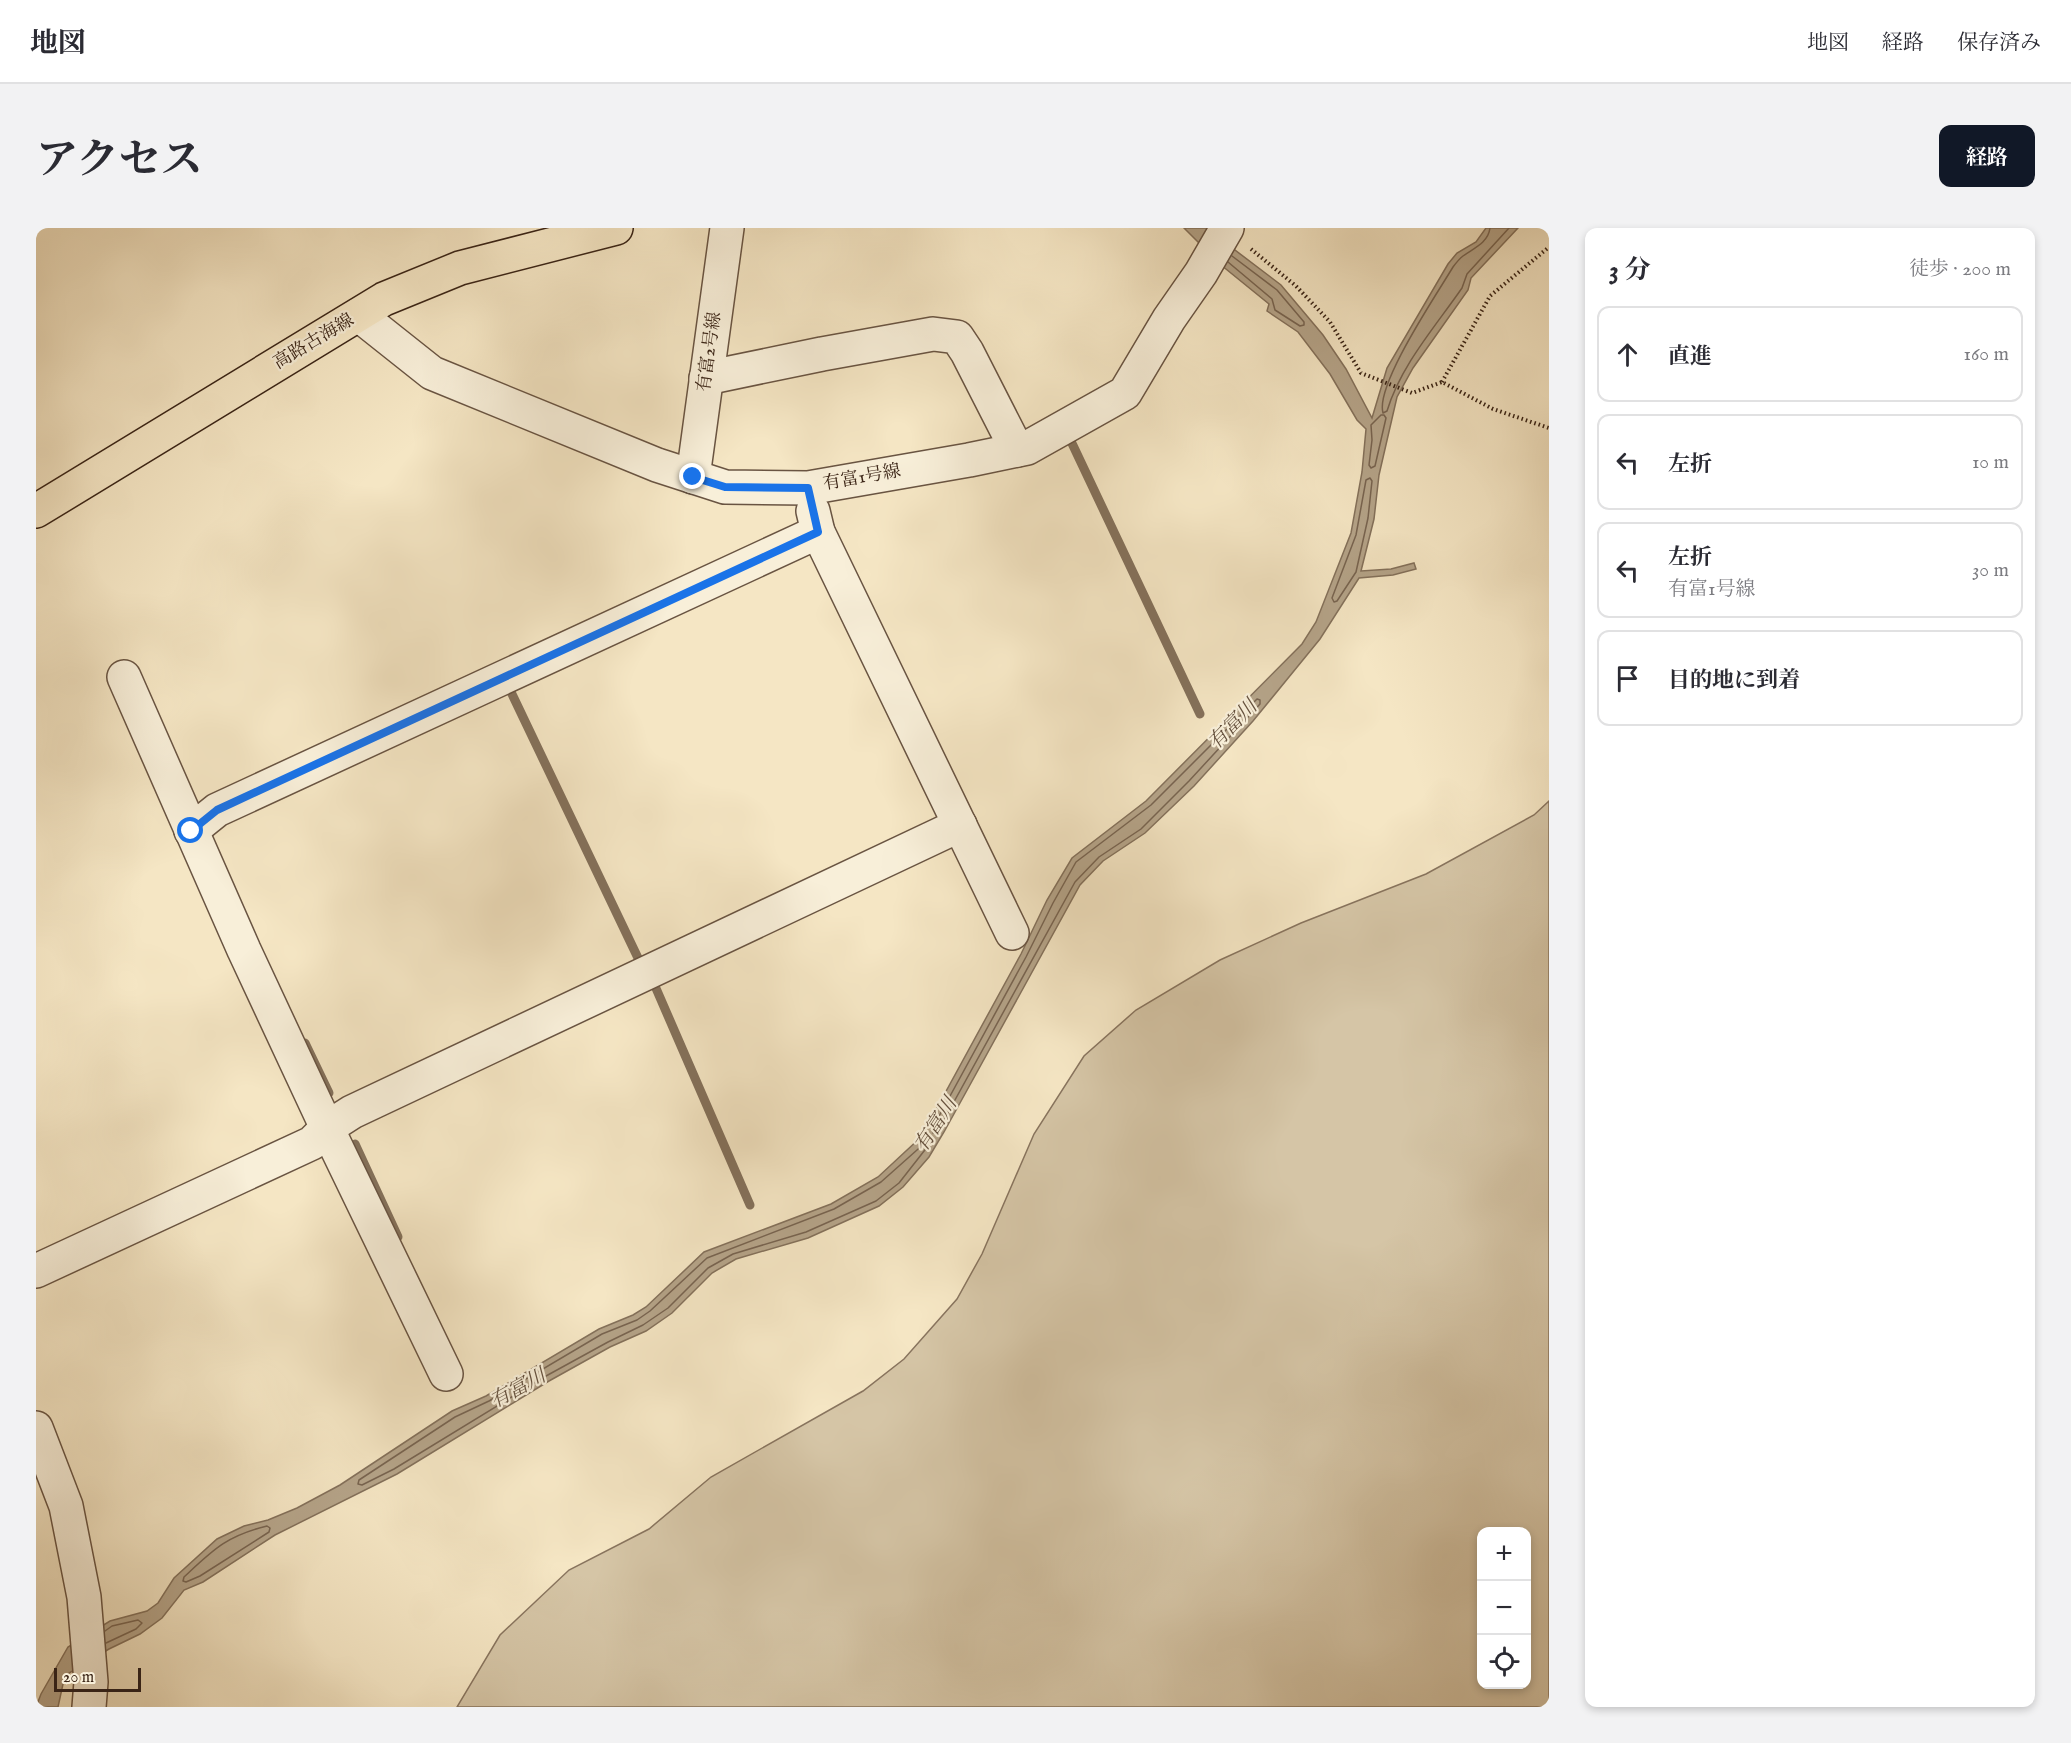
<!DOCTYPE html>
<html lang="ja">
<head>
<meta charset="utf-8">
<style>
	:root { --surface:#fff; --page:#f2f2f3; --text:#2b2b33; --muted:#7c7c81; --line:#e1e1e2; --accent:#111827 }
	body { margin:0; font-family:"IM FELL English","Noto Serif JP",serif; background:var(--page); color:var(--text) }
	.controls { position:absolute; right:18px; bottom:18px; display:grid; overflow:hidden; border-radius:12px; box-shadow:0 3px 9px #0003 }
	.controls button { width:54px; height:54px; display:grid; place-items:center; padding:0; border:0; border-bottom:2px solid var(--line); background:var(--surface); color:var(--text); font:30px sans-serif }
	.scale { position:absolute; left:18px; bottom:15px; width:87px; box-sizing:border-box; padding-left:6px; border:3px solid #3a2416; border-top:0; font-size:16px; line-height:21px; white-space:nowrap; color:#3a2416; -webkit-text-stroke:4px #f8efd9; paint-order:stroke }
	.stop { position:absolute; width:18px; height:18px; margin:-14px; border:4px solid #1a73e8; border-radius:50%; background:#fff }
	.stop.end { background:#1a73e8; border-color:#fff; box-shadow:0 2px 6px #0008 }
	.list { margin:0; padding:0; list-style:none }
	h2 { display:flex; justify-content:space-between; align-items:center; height:78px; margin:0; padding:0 24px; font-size:26px }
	h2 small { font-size:20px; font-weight:400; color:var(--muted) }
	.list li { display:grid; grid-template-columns:39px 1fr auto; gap:18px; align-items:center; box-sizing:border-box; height:96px; margin:0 12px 12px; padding:0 12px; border:2px solid var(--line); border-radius:12px }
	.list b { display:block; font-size:22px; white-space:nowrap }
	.list p { margin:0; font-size:20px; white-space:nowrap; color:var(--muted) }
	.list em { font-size:20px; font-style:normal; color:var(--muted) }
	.icon { flex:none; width:33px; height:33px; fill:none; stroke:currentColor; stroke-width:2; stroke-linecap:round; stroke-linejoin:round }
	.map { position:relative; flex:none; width:1513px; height:1479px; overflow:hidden; border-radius:12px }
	header { display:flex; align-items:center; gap:36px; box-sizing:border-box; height:84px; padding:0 30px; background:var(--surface); border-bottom:2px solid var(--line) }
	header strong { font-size:28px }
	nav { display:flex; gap:33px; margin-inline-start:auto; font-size:21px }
	.intro { display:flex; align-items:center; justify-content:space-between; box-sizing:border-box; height:144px; padding:0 36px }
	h1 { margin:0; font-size:42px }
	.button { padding:15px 27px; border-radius:12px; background:var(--accent); color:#fff; font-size:21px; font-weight:700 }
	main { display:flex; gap:36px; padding:0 36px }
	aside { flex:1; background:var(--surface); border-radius:12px; box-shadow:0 3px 9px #0003 }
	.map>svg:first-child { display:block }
	.green { fill:#d5c5a6; stroke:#88745e; stroke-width:1.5; fill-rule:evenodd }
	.water { fill:#b5a489; stroke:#84715b; stroke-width:1.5 }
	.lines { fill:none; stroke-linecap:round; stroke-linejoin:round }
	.shore { stroke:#786450; stroke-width:1.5 }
	.stream { stroke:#84715b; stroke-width:9 }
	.minor-casing { stroke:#695442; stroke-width:36 }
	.major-casing { stroke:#3a2416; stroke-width:36 }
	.path { stroke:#3a2416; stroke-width:4; stroke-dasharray:1.5 3; stroke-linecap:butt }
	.minor { stroke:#f8efd9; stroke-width:33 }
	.major { stroke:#f5e6c4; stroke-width:33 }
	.route { stroke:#1a73e8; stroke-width:8 }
	.labels { text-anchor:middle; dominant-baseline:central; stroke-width:4.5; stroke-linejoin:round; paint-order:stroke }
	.street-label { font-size:18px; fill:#3a2416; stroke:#f8efd9 }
	.water-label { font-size:20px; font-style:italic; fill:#65513e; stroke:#f8efd9 }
</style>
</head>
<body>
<header>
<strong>地図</strong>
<nav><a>地図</a><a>経路</a><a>保存済み</a></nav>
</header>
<div class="intro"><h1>アクセス</h1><a class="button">経路</a></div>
<main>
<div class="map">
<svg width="1513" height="1479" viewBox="0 0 1513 1479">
	<rect width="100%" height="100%" fill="#f5e6c4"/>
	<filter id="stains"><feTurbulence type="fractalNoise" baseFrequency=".00333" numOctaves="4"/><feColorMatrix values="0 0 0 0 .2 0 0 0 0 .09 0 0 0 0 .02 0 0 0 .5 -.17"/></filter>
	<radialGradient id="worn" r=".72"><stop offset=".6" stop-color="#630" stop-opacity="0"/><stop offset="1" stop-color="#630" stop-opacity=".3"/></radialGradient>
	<path class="green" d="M1513,573V1479H421L464,1407L533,1342L613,1301L675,1249L827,1163L868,1131L921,1071L946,1026L998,906L1048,828L1100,782L1184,732L1265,695L1390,646L1498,587ZM1446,1304H1490V1456H1446Z"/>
	<path class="water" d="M1148,0H1170L1245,57L1287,107L1310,141L1336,190L1351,140L1412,36L1421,25L1440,14L1450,0H1482L1435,50L1432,62L1377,140L1361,169L1343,247L1338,291L1325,343L1355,341L1378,335L1380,341L1357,347L1323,350L1284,411L1217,493L1158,558L1109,605L1067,633L1044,657L908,904L893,929L867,959L843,978L772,1010L700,1031L676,1045L636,1085L610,1103L574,1119L513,1153L361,1246L239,1307L167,1354L148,1362L126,1390L104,1406L73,1421L33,1445L27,1456L22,1479H0L5,1466L32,1419L74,1393L111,1383L122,1375L138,1350L181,1311L208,1298L232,1292L261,1280L304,1257L416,1183L450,1168L563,1101L597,1087L610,1079L668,1024L795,976L842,949L885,909L985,726L1011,672L1036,630L1110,573L1266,416L1280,394L1315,305L1326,244L1330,201L1321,192L1294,146L1262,104L1231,83L1233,76L1185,37Z"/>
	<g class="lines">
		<g class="shore">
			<path d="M1454,0C1452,15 1438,20 1427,28C1423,31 1420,35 1417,39C1401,66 1339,157 1347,185L1351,183C1365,137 1399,99 1426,60L1431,46L1473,0"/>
			<path d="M1192,34L1236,71L1239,82L1264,98L1268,97V94L1241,62L1196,28"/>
			<path d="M1345,187H1348L1350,190L1339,238L1335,240L1333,237L1336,212L1335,197Z"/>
			<path d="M1334,250L1336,253L1332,290L1320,344L1301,373L1298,374L1296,370L1320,307L1330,252Z"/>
			<path d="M1221,471L1224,472V476L1153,553L1105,601L1063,629L1039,654L903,901L900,905H897L896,901L990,729L1017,675L1040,634L1115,577Z"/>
			<path d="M890,914L892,918L863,955L840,973L770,1004L697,1026L672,1040L632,1080L607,1097L572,1114L510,1148L358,1241L326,1257L322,1256L323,1252L419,1189L453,1173L566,1106L601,1092L614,1083L671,1030L798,981L845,954Z"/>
			<path d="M231,1298L234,1300L233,1304L164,1348L150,1354L147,1353L148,1349C177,1322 190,1308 231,1298Z"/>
			<path d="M69,1403L76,1398L102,1392L106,1395L100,1401L70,1415"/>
		</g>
		<g class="stream">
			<path d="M1033,209L1164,486"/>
			<path d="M475,464L602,730"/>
			<path d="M619,758L714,977"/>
			<path d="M269,815L293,865"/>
			<path d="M319,916L362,1009"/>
		</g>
		<defs>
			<g id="minor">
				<path d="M323,87L396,145L621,237L689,259L772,260L933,232L991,220L1089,165L1133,91L1165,45L1191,0"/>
				<path d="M670,150L786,126L897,106L921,109L931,124L981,222"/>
				<path d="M657,249L691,0"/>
				<path d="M777,283L782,304L976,705"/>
				<path d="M88,449L208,722L291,900L410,1146"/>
				<path d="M155,603L181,582L782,304"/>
				<path d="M0,1043L276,915L291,900L316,884L924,597"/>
				<path d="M0,1200L30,1278L48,1369L55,1454L53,1479"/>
			</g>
			<path id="major" d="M0,283L348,71L424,40L580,0"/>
		</defs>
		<use href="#minor" class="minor-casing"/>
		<use href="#major" class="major-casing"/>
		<g class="path">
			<path d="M1215,21L1260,58L1294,94L1325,145L1376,165L1406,154L1457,181L1513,200"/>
			<path d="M1406,154L1454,68L1513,19"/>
		</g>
		<use href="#minor" class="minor"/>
		<use href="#major" class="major"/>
	</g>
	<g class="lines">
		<path class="route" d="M155,603L181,582L782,304L772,260L689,259L657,249"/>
	</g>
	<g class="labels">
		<g class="street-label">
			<text transform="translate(278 114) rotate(-31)">高路古海線</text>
			<text transform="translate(674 124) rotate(-82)">有富2号線</text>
			<text transform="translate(826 250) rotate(-10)">有富1号線</text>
		</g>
		<g class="water-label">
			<text transform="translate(1197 497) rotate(-46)">有富川</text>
			<text transform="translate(900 897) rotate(-57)">有富川</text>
			<text transform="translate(482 1161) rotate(-29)">有富川</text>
		</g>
	</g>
	<rect width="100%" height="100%" filter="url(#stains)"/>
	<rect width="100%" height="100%" fill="url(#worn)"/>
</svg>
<div class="controls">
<button>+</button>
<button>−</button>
<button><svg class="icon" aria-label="locate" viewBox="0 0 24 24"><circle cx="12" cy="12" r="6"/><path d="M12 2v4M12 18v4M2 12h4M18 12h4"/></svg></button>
</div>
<div class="scale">20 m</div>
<div class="stop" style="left:155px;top:603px"></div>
<div class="stop end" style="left:657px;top:249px"></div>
</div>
<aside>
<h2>3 分<small>徒歩 · 200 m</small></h2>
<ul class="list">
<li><svg class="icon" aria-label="ahead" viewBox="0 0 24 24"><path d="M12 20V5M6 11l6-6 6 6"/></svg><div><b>直進</b></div><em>160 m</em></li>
<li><svg class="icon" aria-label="left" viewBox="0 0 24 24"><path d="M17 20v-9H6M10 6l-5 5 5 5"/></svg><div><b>左折</b></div><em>10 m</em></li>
<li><svg class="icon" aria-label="left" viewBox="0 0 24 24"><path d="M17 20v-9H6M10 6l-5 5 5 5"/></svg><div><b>左折</b><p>有富1号線</p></div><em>30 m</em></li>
<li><svg class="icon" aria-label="arrive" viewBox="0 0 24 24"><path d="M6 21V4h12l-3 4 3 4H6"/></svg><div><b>目的地に到着</b></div></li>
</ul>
</aside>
</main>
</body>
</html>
